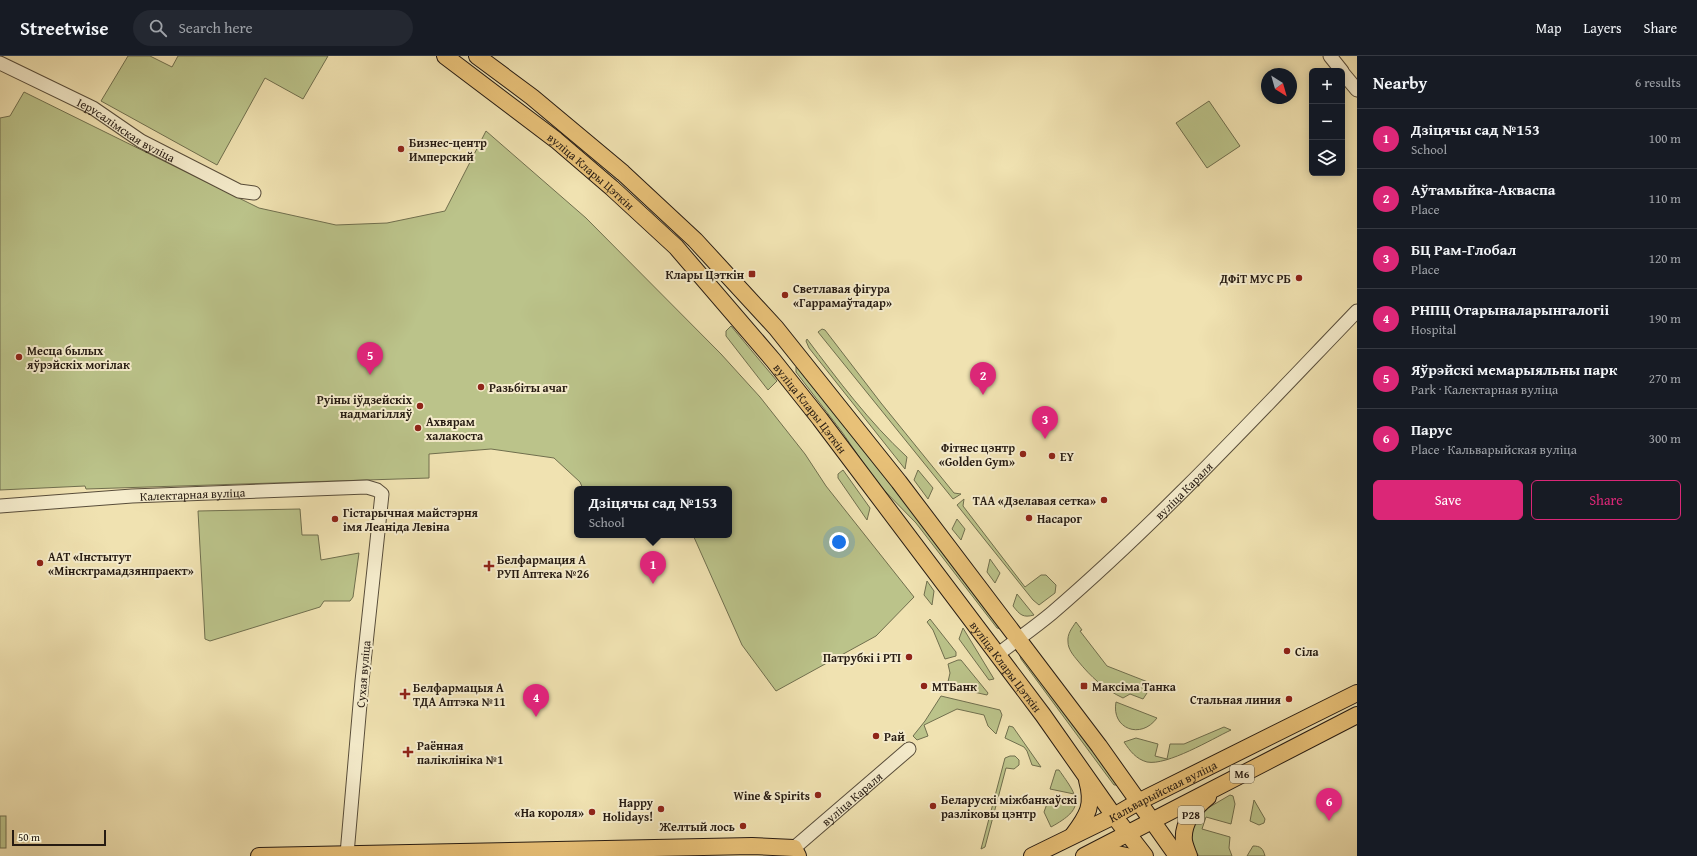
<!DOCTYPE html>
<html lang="en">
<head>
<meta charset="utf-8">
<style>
	:root { --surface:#171b24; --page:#242831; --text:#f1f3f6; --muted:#9ea1a6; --line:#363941; --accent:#db2777 }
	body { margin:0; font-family:"Gentium Book Plus",serif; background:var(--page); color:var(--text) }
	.controls { position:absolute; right:12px; top:12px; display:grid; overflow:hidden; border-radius:6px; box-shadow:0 2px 10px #0003 }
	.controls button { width:36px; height:36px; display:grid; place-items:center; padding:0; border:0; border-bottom:1px solid var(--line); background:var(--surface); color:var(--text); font:20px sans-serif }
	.compass { position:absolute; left:1261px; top:12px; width:36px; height:36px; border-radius:50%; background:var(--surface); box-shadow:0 2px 10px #0003; rotate:143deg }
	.scale { position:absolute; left:12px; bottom:10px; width:94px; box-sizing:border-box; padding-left:4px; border:2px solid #261b12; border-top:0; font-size:11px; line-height:14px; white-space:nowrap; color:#261b12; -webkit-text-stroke:3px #f5eccc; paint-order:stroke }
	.you { position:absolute; left:839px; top:486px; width:14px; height:14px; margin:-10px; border:3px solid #fff; border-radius:50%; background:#1a73e8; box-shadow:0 0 0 6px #1a73e833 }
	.badge { display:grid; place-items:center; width:26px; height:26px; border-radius:50%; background:var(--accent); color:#fff; font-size:13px; font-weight:700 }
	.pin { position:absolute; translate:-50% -33px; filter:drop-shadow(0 1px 2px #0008) }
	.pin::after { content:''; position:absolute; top:21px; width:14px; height:12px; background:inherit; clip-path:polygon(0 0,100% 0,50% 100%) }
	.popup { position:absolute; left:574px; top:430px; width:158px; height:52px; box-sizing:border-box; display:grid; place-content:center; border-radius:6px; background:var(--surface); filter:drop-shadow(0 1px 3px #0005); font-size:13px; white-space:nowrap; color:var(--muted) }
	.popup b { font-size:15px; color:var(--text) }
	.popup::after { content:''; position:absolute; left:50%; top:100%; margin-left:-8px; border:8px solid transparent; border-top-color:var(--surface) }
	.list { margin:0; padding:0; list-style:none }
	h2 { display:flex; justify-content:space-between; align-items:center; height:52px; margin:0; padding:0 16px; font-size:17px }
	h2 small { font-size:13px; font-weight:400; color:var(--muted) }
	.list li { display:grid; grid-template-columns:26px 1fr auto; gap:12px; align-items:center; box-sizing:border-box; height:60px; padding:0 16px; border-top:1px solid var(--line) }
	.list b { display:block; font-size:15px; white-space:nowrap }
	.list p { margin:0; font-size:13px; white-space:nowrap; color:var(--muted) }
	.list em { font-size:13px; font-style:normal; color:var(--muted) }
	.actions { display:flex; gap:8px; padding:12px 16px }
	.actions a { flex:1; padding:9px 0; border:1px solid var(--accent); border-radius:6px; text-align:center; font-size:14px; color:var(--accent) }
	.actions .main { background:var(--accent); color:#fff }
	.icon { flex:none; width:22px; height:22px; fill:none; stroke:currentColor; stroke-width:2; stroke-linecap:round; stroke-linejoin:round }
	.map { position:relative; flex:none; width:1357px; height:800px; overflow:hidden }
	header { display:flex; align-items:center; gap:24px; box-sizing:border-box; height:56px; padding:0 20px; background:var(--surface); border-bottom:1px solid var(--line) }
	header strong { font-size:19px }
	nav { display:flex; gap:22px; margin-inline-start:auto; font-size:14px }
	.search { width:280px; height:36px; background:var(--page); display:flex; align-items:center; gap:10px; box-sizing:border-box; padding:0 14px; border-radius:22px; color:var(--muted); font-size:15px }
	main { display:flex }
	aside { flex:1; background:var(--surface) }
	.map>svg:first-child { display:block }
	.green { fill:#bbc38a; stroke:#706f4e }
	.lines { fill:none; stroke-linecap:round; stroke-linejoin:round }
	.minor-casing { stroke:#584d3a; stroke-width:15 }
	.major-casing { stroke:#261b12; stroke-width:18 }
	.minor { stroke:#f5eccc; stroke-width:13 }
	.major { stroke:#e8c178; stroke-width:16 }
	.poi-dot { fill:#8f2418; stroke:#f5eccc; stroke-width:1.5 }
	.labels { text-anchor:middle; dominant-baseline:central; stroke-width:4; stroke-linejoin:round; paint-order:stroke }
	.shield { fill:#f5eccc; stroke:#645a4a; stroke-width:1 }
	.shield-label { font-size:11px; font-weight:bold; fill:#261b12 }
	.street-label { font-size:12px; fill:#261b12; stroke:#f5eccc }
	.poi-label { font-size:12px; font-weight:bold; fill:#261b12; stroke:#f5eccc; text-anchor:start }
</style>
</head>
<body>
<header>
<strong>Streetwise</strong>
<div class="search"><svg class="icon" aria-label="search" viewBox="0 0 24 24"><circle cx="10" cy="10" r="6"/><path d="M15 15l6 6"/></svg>Search here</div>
<nav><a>Map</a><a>Layers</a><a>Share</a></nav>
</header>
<main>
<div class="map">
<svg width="1357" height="800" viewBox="0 0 1357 800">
	<rect width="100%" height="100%" fill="#f0e2b1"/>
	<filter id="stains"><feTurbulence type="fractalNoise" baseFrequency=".005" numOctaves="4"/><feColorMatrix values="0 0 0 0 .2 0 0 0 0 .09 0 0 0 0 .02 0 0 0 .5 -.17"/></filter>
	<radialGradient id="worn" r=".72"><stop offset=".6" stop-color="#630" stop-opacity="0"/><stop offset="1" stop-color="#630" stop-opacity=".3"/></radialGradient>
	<g class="green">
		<path d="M128,0H150L172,11L178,0H328L303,43L265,22L217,109L101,45Z"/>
		<path d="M24,36L259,152L336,169L387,167L445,155L486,75L586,162L721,298L760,341L805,398L826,430L914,541L876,580L776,635L742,589L693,479H729V433H583L580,426L554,402L491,393L429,398V422L86,433L85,430L0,434V62L10,60Z"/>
		<path d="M1209,45L1240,90L1207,112L1176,67Z"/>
		<path d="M731,270L777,325L768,334L726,280V275Z"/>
		<path d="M822,273L825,274L881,347L954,437L961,438L953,443L818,276Z"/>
		<path d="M807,283C838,324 869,366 907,401L905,413L809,292L806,285Z"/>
		<path d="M798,310L893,430L1001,573L997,572L916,467L877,427L842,376L796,316V311Z"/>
		<path d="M843,414L870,452L867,464L838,422V418Z"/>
		<path d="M918,414L933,432L928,443L914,424Z"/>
		<path d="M964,443L963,450L1025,531L1041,519H1046L1056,529L1055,537L1039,549L1033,544L957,449Z"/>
		<path d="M300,453L302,479H318L321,504L359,497L353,541L350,545H324L320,551L210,585L205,583L198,455Z"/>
		<path d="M957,463L965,473L961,484L952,473Z"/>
		<path d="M990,503L1000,517L995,527L987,516Z"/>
		<path d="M927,525L934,535L932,549L924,539Z"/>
		<path d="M1017,538L1034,559C1023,562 1020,559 1013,550Z"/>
		<path d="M930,563L956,596V600L945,603L933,574L927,566Z"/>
		<path d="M1076,566L1082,574L1080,575L1107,610L1153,628L1143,643L1130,638L1123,642C1104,633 1091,621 1078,605C1073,599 1068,593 1068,586C1067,578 1072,572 1076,566Z"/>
		<path d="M963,572L994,623L989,624L959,583Z"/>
		<path d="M1019,597L1118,727L1117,729H1114L1021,603Z"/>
		<path d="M958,604H961L988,637L987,639L947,630L950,617L948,608Z"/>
		<path d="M941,640L1000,654L1002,659L996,678L988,670L984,659L957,653L924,669L928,680L917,684L913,680L925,665Z"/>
		<path d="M1116,646L1157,662C1141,684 1111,673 1116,646Z"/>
		<path d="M1009,670L1013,671L1041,711L1032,709L1027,695L1024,691L1005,682Z"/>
		<path d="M1224,671L1231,674C1212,683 1167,710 1147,706C1136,703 1130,695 1124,686L1136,682L1158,688L1155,700L1167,703L1170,688H1184Z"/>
		<path d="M1010,700H1015L1019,704V709L1014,713L1006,712L985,791L981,793L1005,702Z"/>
		<path d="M1056,714H1059C1079,742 1086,752 1051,771L1044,756L1048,745L1071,749L1074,738L1050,733Z"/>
		<path d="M1230,739L1233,740L1235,748L1231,768L1206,761L1202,773L1230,781L1229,792L1232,800H1199L1194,793L1191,786L1192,774L1201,756Z"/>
		<path d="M1254,744L1265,763L1264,767L1259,769L1250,765Z"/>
		<rect x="0" y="760" width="6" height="32"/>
		<path d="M1253,790C1260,790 1263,792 1265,800H1247Z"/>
	</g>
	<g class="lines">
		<defs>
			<g id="minor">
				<path d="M1330,0L1342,15"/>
				<path id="s1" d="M0,7L93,52L141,85L239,135L254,137"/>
				<path d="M1342,16L1357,34"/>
				<path id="s2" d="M0,450L132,440L367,431L377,434L382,438L362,625L347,798"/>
				<path id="s3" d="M997,599C1015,585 1034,572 1052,557C1160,464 1258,358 1357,255"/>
				<path id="s4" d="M794,792L909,693"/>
			</g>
			<g id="major">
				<path id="s5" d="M445,0L556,84L612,132L676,191L773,304L820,363L1043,659L1114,760L1145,800"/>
				<path d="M477,0L532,41L623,117L695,184L776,272L899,426L1099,690L1177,800"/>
				<path d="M1073,779C1088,759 1094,749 1087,724"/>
				<path d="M259,800L752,790L794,792L798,800"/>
				<path id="s6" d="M1032,800L1114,760L1138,746L1357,637"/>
				<path d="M1084,800L1357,659"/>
				<path d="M1101,800L1117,798L1127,800"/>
				<path d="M1189,800C1187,795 1185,790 1184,785C1182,767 1195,751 1208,741"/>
			</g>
		</defs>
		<use href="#minor" class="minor-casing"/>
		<use href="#major" class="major-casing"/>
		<use href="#minor" class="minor"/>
		<use href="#major" class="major"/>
	</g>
	<g class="poi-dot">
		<circle cx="401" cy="93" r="4"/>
		<rect x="748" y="214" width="8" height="8" rx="2"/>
		<circle cx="1299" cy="222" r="4"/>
		<circle cx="785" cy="239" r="4"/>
		<circle cx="19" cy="301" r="4"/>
		<circle cx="481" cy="331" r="4"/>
		<circle cx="420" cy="350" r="4"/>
		<circle cx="418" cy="372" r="4"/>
		<circle cx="1023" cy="398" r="4"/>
		<circle cx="1052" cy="400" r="4"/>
		<circle cx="1104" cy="444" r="4"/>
		<circle cx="1029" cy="462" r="4"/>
		<circle cx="335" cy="463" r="4"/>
		<circle cx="40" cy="507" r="4"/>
		<path d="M487 504h4v4h4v4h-4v4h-4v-4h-4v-4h4z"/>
		<circle cx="1287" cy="595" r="4"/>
		<circle cx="909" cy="601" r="4"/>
		<circle cx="924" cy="630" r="4"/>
		<rect x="1080" y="626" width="8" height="8" rx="2"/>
		<path d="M403 632h4v4h4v4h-4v4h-4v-4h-4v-4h4z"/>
		<circle cx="1289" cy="643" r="4"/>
		<circle cx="876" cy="680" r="4"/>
		<path d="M406 690h4v4h4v4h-4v4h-4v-4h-4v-4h4z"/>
		<circle cx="818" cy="739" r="4"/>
		<circle cx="933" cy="750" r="4"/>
		<circle cx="661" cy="753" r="4"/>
		<circle cx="592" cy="756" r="4"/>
		<circle cx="743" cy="770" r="4"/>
	</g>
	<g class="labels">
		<g class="shield">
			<rect x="1230" y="709" width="24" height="18" rx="3"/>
			<rect x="1178" y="750" width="26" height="18" rx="3"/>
		</g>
		<g class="shield-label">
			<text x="1242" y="718">М6</text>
			<text x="1191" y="759">Р28</text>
		</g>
		<g class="street-label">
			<text stroke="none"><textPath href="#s1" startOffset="143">Іерусалімская вуліца</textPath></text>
			<text stroke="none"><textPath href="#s5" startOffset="186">вуліца Клары Цэткін</textPath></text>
			<text stroke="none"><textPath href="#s5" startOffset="510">вуліца Клары Цэткін</textPath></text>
			<text stroke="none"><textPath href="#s3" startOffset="249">вуліца Караля</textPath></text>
			<text stroke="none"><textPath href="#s2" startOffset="193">Калектарная вуліца</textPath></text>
			<text stroke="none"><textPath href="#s5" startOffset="834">вуліца Клары Цэткін</textPath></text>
			<text transform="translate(363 618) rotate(-85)">Сухая вуліца</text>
			<text stroke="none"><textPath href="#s6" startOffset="146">Кальварыйская вуліца</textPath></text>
			<text stroke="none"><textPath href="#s4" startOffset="76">вуліца Караля</textPath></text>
		</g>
		<g class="poi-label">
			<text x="409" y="86">Бизнес-центр<tspan x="409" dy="14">Имперский</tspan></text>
			<text x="744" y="218" text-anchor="end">Клары Цэткін</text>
			<text x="1291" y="222" text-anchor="end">ДФіТ МУС РБ</text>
			<text x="793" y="232">Светлавая фігура<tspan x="793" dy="14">«Гаррамаўтадар»</tspan></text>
			<text x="27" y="294">Месца былых<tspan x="27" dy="14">яўрэйскіх могілак</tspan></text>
			<text x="489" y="331">Разьбіты ачаг</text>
			<text x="412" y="343" text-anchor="end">Руіны іўдзейскіх<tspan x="412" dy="14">надмагілляў</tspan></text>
			<text x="426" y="365">Ахвярам<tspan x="426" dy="14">халакоста</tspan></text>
			<text x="1015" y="391" text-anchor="end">Фітнес цэнтр<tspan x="1015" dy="14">«Golden Gym»</tspan></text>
			<text x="1060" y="400">EY</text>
			<text x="1096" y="444" text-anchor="end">ТАА «Дзелавая сетка»</text>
			<text x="343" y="456">Гістарычная майстэрня<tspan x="343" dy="14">імя Леаніда Левіна</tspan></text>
			<text x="1037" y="462">Насарог</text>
			<text x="48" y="500">ААТ «Інстытут<tspan x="48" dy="14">«Мінскграмадзянпраект»</tspan></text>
			<text x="497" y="503">Белфармация А<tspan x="497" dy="14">РУП Аптека №26</tspan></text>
			<text x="1295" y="595">Сіла</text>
			<text x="901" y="601" text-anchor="end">Патрубкі і РТІ</text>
			<text x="932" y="630">МТБанк</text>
			<text x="1092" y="630">Максіма Танка</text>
			<text x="413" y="631">Белфармацыя А<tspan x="413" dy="14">ТДА Аптэка №11</tspan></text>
			<text x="1281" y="643" text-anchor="end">Стальная линия</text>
			<text x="884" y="680">Рай</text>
			<text x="417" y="689">Раённая<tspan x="417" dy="14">паліклініка №1</tspan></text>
			<text x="810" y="739" text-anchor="end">Wine &amp; Spirits</text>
			<text x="941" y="743">Беларускі міжбанкаўскі<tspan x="941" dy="14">разліковы цэнтр</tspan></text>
			<text x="653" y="746" text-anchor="end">Happy<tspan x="653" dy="14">Holidays!</tspan></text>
			<text x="584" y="756" text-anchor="end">«На короля»</text>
			<text x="735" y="770" text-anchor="end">Желтый лось</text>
		</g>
	</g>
	<rect width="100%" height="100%" filter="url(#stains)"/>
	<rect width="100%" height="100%" fill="url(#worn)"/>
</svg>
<div class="controls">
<button>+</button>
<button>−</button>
<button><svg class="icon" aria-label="layers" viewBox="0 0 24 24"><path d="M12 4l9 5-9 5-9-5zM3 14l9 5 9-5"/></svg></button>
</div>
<svg class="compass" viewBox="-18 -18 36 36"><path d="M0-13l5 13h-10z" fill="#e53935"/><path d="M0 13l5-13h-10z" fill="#9ea1a6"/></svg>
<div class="scale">50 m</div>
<div class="you"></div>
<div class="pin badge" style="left:653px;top:528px">1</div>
<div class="popup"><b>Дзіцячы сад №153</b>School</div>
<div class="pin badge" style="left:983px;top:339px">2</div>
<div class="pin badge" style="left:1045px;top:383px">3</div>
<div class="pin badge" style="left:536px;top:661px">4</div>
<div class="pin badge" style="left:370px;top:319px">5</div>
<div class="pin badge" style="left:1329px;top:765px">6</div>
</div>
<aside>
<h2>Nearby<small>6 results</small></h2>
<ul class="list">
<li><span class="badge">1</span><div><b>Дзіцячы сад №153</b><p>School</p></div><em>100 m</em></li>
<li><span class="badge">2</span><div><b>Аўтамыйка-Акваспа</b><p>Place</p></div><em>110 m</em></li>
<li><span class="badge">3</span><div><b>БЦ Рам-Глобал</b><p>Place</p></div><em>120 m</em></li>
<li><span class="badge">4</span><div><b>РНПЦ Отарыналарынгалогіі</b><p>Hospital</p></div><em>190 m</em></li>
<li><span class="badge">5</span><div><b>Яўрэйскі мемарыяльны парк</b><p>Park · Калектарная вуліца</p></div><em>270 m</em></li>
<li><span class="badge">6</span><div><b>Парус</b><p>Place · Кальварыйская вуліца</p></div><em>300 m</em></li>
</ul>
<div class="actions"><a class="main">Save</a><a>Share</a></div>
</aside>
</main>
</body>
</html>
